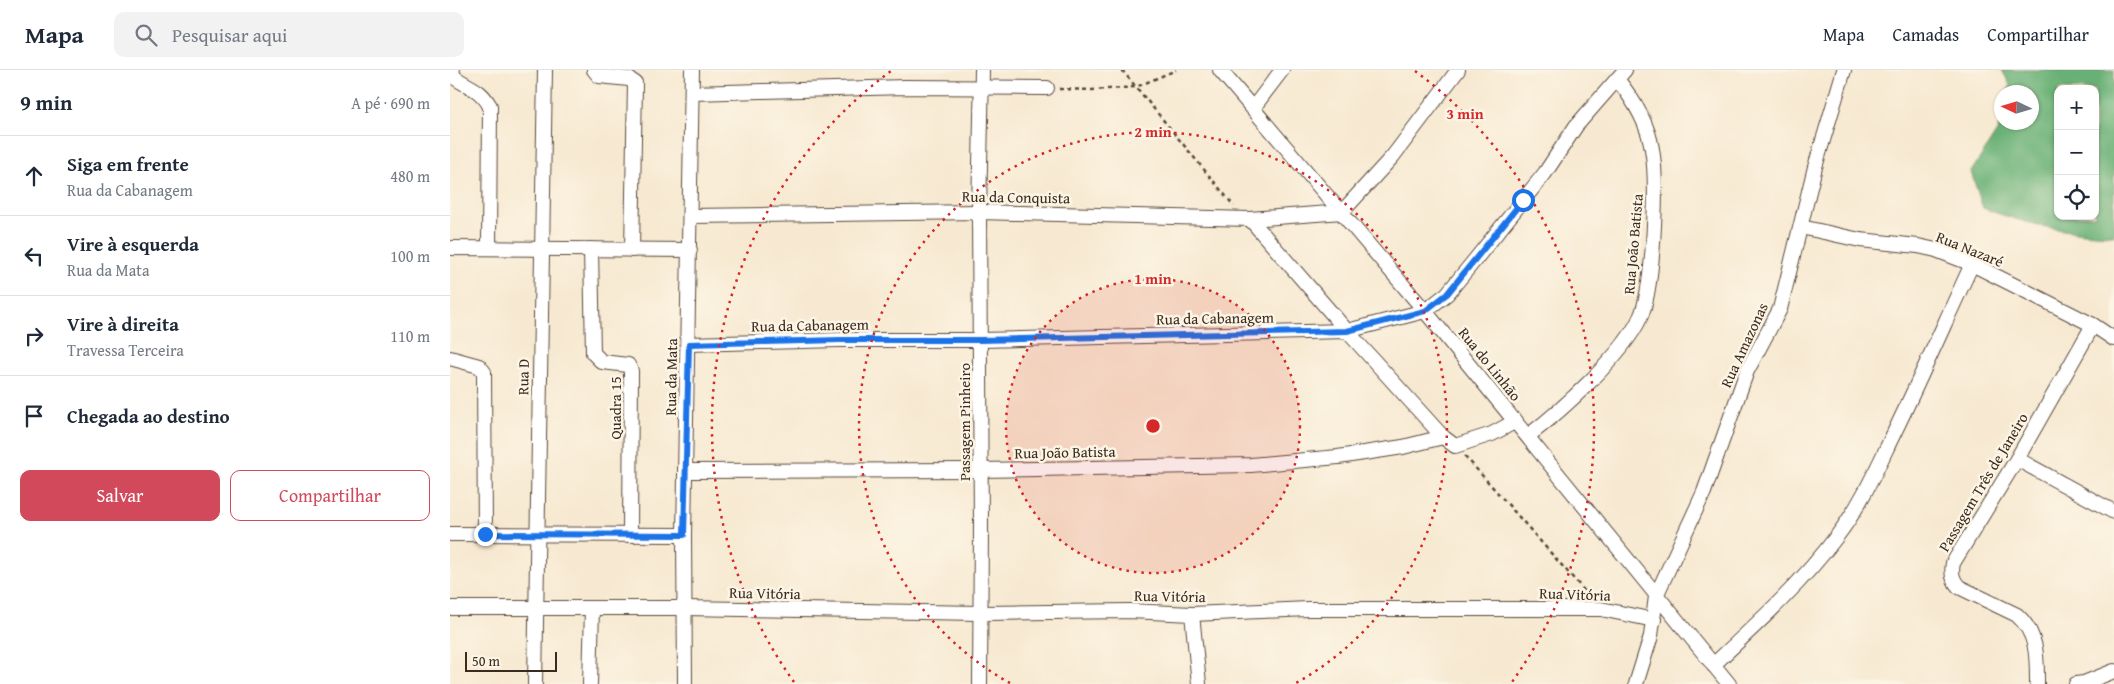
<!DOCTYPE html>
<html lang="pt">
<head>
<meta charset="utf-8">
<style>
	:root { --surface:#fff; --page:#f2f2f3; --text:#1f2937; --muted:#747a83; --line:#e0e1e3; --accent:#d1495b }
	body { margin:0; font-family:"Gentium Book Plus",serif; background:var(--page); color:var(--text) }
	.controls { position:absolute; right:15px; top:15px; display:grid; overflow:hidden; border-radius:10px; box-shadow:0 1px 4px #0004 }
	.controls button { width:45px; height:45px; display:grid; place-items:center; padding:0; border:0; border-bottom:1px solid var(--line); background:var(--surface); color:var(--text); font:25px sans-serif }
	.compass { position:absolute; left:1544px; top:15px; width:45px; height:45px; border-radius:50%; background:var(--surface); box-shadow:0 1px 4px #0004; rotate:274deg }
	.scale { position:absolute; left:15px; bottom:12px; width:92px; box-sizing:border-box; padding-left:5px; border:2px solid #3b2a1e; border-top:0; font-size:14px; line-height:18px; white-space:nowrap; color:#3b2a1e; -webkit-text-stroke:4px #fcf5e5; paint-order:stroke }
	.stop { position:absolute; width:15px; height:15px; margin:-11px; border:4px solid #1a73e8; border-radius:50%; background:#fff }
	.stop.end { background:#1a73e8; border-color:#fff; box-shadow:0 1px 5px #0008 }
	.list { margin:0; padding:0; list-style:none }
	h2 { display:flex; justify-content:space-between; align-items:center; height:65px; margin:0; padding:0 20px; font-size:21px }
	h2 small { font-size:16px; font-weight:400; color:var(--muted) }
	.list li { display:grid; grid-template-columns:32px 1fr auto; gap:15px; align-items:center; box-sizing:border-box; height:80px; padding:0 20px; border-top:1px solid var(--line) }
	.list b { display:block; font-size:19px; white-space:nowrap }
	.list p { margin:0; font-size:16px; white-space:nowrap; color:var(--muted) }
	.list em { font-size:16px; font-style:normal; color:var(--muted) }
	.actions { display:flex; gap:10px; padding:15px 20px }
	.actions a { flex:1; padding:11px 0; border:1px solid var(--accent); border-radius:10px; text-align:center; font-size:18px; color:var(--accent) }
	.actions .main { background:var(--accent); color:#fff }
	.icon { flex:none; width:28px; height:28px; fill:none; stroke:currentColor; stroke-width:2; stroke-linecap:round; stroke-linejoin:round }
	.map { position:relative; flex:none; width:1664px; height:614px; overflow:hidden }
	header { display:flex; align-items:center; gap:30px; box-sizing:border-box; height:70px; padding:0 25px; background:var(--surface); border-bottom:1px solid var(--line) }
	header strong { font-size:24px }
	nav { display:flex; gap:28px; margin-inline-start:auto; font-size:18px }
	.search { width:350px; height:45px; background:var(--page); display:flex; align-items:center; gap:12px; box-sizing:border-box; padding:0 18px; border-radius:10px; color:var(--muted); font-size:19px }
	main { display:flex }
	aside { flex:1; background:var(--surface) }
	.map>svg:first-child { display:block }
	.forest { fill:#68b075; stroke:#526d4a; fill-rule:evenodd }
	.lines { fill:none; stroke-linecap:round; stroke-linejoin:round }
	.street-casing { stroke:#574739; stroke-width:16 }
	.path { stroke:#574739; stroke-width:2.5; stroke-dasharray:4 4; stroke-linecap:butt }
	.street { stroke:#fff; stroke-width:14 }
	.route { stroke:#1a73e8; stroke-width:6 }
	.ring { fill:none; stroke:#d62828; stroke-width:2.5; stroke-dasharray:2.5 5 }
	.labels { text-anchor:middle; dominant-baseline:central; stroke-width:5; stroke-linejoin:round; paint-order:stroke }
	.street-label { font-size:15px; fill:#3b2a1e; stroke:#fcf5e5 }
	.centre { fill:#d62828; stroke:#fcf5e5; stroke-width:2.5 }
	.ring-label { font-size:15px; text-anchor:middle; font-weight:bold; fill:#d62828; stroke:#fcf5e5; stroke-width:5; stroke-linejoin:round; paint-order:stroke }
</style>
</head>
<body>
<header>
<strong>Mapa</strong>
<div class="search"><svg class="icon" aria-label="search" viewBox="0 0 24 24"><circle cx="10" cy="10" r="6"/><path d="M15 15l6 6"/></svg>Pesquisar aqui</div>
<nav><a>Mapa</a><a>Camadas</a><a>Compartilhar</a></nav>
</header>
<main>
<aside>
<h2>9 min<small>A pé · 690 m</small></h2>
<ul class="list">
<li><svg class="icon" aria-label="ahead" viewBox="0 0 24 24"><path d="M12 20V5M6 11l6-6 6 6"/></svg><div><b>Siga em frente</b><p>Rua da Cabanagem</p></div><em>480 m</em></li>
<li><svg class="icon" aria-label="left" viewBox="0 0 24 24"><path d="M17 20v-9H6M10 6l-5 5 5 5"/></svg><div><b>Vire à esquerda</b><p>Rua da Mata</p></div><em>100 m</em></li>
<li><svg class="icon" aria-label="right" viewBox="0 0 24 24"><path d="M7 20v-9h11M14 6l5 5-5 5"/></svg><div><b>Vire à direita</b><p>Travessa Terceira</p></div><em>110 m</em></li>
<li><svg class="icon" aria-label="arrive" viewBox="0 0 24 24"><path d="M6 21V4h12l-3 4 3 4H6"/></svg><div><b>Chegada ao destino</b></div></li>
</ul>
<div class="actions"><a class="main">Salvar</a><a>Compartilhar</a></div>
</aside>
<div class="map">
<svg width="1664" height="614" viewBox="0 0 1664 614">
	<rect width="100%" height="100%" fill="#fcf5e5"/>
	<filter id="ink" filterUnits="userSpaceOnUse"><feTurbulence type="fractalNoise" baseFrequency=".02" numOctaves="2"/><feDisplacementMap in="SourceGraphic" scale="10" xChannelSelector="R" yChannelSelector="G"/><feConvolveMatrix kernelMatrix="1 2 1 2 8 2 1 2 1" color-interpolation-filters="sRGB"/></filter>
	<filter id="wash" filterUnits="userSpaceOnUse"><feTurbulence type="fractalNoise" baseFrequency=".0096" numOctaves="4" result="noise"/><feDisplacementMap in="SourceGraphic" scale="20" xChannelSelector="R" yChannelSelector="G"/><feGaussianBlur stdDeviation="1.12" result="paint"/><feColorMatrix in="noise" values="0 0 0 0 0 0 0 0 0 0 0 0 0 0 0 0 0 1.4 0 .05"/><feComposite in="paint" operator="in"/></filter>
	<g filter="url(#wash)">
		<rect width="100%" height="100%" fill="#f7e9d1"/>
		<path class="forest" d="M1552,0H1664V165C1620,164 1575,154 1533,138L1521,102L1548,60L1551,47L1552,52H1582V22H1558L1560,15ZM1608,19H1645V146H1608Z"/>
	</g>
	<g filter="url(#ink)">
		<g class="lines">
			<defs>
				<g id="street">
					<path d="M2,0L4,7C19,18 30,18 40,36L39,178"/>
					<path d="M144,0L149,6L179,9L185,13L182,180"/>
					<path d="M770,0L975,241L1279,614"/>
					<path d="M242,23L455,17L597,18"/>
					<path d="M803,38L832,0"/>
					<path d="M240,146L529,142L800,149L892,142L943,86L1008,0"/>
					<path d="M800,149L897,261L993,367L1005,376L1042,364L1066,351"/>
					<path d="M1351,157L1410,170L1468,176L1486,180L1522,194L1643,255L1664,269"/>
					<path d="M0,178L240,180"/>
					<path d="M141,179L143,283L152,292L178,295L181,301L180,465"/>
					<path d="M239,274L389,270H530L897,261L975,241L997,224L1024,191L1095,103L1126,56L1175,0"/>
					<path d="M0,288L29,296L34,302L35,464"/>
					<path d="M1078,366C1111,341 1173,285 1190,248C1204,218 1208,113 1202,79C1198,53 1183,29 1167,9"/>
					<path d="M1567,389L1664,442"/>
					<path d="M235,401L530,400L801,395L888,387L953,377L993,367"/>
					<path d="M0,464L234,465"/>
					<path d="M0,538H234L531,543L680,541L742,544L858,539H1151L1204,550"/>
					<path d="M742,544L749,614"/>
					<path d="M1263,595C1307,554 1351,514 1387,466C1411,435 1427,398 1444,363C1471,307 1496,250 1522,194"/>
					<path d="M85,614L95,0"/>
					<path d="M140,614L142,538"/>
					<path d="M235,614L234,465L242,0"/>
					<path d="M530,614L531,456L529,142L532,0"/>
					<path d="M1186,614L1201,566L1206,526L1254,422L1297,301L1330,239L1365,97L1394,0"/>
					<path d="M1587,614C1587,588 1588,564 1567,545L1509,517C1502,510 1501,503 1503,493L1567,389L1643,255"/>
					<path d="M1626,614L1634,613L1664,601"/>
				</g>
			</defs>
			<use href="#street" class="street-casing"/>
			<g class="path">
				<path d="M672,0L784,136"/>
				<path d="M609,19L642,20L686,17L726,0"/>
				<path d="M1015,386L1139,526"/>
			</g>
			<use href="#street" class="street"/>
		</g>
	</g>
	<g class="lines" filter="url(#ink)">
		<path class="route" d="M35,464L234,465L239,274L389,270H530L897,261L975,241L997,224L1073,130"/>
	</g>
	<circle cx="703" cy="356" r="147" fill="#d62828" fill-opacity=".12"/>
	<g class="ring">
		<circle cx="703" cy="356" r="147"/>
		<path d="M560 613A294 294 0 1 1 846 613"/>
		<path d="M344 612A441 441 0 0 1 441 1M965 1A441 441 0 0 1 1062 612"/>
	</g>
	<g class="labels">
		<g class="street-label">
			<text transform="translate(566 127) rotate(1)">Rua da Conquista</text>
			<text transform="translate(1183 174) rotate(-85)">Rua João Batista</text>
			<text transform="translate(1520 179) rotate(22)">Rua Nazaré</text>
			<text transform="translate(765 248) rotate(-1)">Rua da Cabanagem</text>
			<text transform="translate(360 255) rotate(-1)">Rua da Cabanagem</text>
			<text transform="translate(1294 275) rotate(-65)">Rua Amazonas</text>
			<text transform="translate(1040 294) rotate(51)">Rua do Linhão</text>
			<text transform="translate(73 307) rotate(-89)">Rua D</text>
			<text transform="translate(221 307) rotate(-89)">Rua da Mata</text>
			<text transform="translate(165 338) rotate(-90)">Quadra 15</text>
			<text transform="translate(514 352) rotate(-90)">Passagem Pinheiro</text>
			<text transform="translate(615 382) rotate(-1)">Rua João Batista</text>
			<text transform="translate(1533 412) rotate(-59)">Passagem Três de Janeiro</text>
			<text transform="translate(315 523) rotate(1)">Rua Vitória</text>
			<text transform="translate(1125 524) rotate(2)">Rua Vitória</text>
			<text transform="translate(720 526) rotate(1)">Rua Vitória</text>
		</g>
	</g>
	<circle cx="703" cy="356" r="8" class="centre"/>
	<g class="ring-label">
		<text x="1015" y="49">3 min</text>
		<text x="703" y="67">2 min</text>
		<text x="703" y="214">1 min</text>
	</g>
</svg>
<div class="controls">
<button>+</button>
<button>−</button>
<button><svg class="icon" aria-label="locate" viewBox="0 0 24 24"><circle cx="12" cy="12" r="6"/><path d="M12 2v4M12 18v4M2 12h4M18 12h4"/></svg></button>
</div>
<svg class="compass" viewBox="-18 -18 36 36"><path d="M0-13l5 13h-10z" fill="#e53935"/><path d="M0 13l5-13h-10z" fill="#747a83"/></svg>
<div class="scale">50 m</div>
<div class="stop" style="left:1073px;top:130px"></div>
<div class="stop end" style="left:35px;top:464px"></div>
</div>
</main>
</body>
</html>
